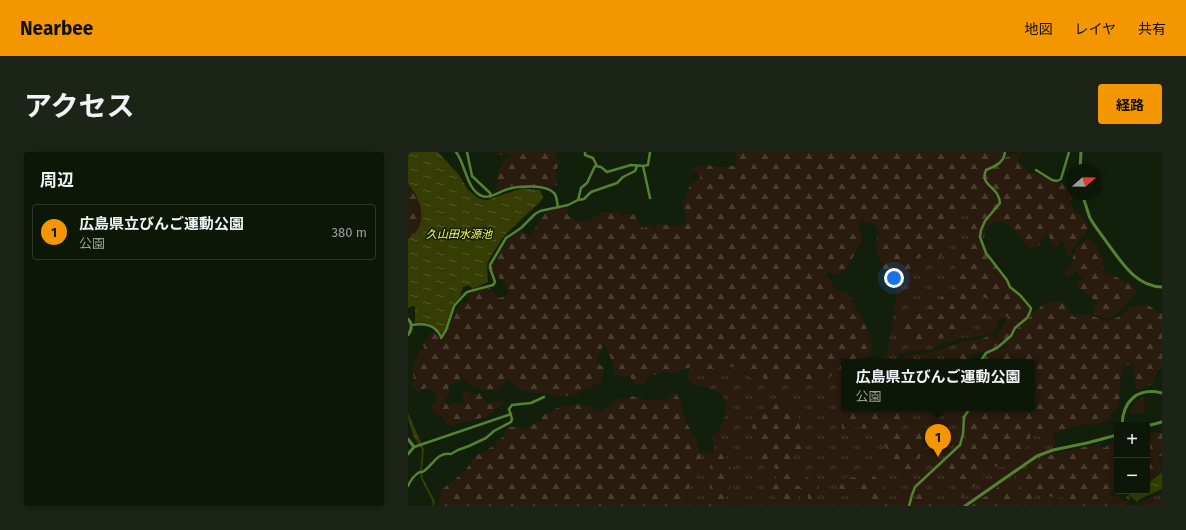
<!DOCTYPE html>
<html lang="ja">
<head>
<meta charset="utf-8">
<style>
	:root { --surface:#0d1708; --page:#1b2416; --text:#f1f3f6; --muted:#9a9f9c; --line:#2d3629; --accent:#f39600 }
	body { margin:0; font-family:"Fira Sans","Noto Sans JP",sans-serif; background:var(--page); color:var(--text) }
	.controls { position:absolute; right:12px; bottom:12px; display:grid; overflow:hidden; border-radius:4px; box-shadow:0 2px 10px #0003 }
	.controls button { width:36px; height:36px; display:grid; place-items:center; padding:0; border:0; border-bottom:1px solid var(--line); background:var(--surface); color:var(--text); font:20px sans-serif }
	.compass { position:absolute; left:658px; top:12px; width:36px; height:36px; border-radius:50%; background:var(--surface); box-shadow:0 2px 10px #0003; rotate:70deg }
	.you { position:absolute; left:486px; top:126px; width:14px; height:14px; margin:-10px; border:3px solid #fff; border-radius:50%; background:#1a73e8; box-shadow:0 0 0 6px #1a73e833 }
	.badge { display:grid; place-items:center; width:26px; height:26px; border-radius:50%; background:var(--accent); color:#111; font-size:13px; font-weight:700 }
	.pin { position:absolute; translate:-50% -33px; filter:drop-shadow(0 1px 2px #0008) }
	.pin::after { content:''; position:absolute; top:21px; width:14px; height:12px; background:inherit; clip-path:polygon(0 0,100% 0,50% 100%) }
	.popup { position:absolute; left:433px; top:207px; width:194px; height:52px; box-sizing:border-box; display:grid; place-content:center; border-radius:4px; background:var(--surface); filter:drop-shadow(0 1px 3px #0005); font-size:13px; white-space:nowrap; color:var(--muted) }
	.popup b { font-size:15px; color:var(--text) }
	.popup::after { content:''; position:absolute; left:50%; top:100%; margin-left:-8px; border:8px solid transparent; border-top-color:var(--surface) }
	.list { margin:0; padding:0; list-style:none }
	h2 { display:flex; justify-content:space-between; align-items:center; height:52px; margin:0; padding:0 16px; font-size:17px }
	h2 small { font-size:13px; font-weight:400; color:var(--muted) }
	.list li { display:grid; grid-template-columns:26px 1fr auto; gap:12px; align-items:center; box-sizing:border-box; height:56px; margin:0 8px 8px; padding:0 8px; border:1px solid var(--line); border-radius:4px }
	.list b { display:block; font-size:15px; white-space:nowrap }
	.list p { margin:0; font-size:13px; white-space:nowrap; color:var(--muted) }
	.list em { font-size:13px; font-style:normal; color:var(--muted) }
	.map { position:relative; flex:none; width:754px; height:354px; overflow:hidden; border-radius:4px }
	header { display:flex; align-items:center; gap:24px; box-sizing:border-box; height:56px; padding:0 20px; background:var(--accent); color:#111 }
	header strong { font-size:19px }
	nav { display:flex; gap:22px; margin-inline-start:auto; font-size:14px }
	.intro { display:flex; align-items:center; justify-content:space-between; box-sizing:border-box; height:96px; padding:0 24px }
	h1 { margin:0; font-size:28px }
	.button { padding:10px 18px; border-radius:4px; background:var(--accent); color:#111; font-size:14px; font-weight:700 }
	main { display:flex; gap:24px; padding:0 24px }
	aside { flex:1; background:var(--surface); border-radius:4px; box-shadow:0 2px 10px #0003 }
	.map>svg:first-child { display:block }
	.grass { fill:url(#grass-tufts); fill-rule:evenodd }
	.forest { fill:url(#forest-firs) }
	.water { fill:url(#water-ripples) }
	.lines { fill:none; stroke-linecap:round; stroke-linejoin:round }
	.minor { stroke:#558232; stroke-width:2.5 }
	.tertiary { stroke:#558232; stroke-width:3 }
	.labels { text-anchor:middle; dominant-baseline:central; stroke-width:3; stroke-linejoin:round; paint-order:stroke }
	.water-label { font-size:11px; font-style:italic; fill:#fffc56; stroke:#111f0b }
</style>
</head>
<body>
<header>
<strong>Nearbee</strong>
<nav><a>地図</a><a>レイヤ</a><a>共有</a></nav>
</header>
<div class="intro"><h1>アクセス</h1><a class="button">経路</a></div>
<main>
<aside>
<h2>周辺<small></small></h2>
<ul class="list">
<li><span class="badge">1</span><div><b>広島県立びんご運動公園</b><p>公園</p></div><em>380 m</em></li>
</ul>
</aside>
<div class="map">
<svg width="754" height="354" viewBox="0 0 754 354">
	<defs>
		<pattern id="grass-tufts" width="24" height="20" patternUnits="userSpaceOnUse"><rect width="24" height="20" fill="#291b0d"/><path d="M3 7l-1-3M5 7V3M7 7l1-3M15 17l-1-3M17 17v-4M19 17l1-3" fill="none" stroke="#483d2f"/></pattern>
		<pattern id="forest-firs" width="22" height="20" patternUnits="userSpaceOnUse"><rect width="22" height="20" fill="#291b0d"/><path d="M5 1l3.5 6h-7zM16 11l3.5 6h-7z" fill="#483d2f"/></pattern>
		<pattern id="water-ripples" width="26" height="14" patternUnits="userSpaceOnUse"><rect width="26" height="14" fill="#353d05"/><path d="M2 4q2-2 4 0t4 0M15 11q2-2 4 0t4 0" fill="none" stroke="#525a28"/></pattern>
	</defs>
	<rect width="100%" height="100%" fill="#111f0b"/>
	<g class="grass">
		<path d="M557,51L562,56L564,66L562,88L557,91L551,89L553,106L544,109L549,125L544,140L526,149L518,159L497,167L494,188L503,190L513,191L521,187L538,186L547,178L552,179L561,173L574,143L579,147V159L587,169L591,167L587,179L574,184L554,186L531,192L522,198L499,199L491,203L485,210H473L480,197L489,141L487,135L481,130C491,119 505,108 518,103L523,109L528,111L540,94L547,77L550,62Z"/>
		<path d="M562,188L555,195L549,209V210H490L497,204L502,202L522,201L553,190Z"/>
		<path d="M283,215L311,217C322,212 336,217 343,226L355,225L358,232L375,230L384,232L392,231L407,227H419L426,222H436V256H464L458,261L438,258V281L440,274L445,276L466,277L472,287L491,272L495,256H569L637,274L647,287L648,307L696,345L710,344L724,353H729L744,345L754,342V354H331L328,352L326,354H315L326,325L317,300L306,301V294L303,284L312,278C314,271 319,261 318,253C317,237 295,235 283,231L279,224ZM368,246L399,289L388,300L383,308L355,309L349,297L351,288L343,273L351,262L360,259Z"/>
		<path d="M292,300L303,301L302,339L291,354H277L281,336L290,324L295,313Z"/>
	</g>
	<g class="forest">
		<path d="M87,0H149L148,7L153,8L148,18L149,21L148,29L151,32L140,36L110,33L87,39L91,28L88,25L96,9L102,4L101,2L91,3Z"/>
		<path d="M327,0H596C594,11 587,13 578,18C571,32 582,32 589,41C590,44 591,48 592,50L577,69L572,86L578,102L599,128L601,135L611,143L623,156L618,166L607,176L603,184L596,190L591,188L592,192C585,198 574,201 564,202L560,208L561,210H549V202L562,188L574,187L582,183H586L590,188C590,178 597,173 600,164L587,169L579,159V147L574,144L578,166L563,173H561L552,179L547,178L538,186L521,187L513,191L503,190L494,188L490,182L496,167L518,159L526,149L544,139L549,125L544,109L553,106L550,89L557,91L562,88L564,66L562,56L557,52L550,62L547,77L540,94L528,111L523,109L518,103L506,108L502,113L503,129L496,131L486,125L481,130L476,121L475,113L469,103L468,89L471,80L467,73L454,69L450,74L455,87L439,116L430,123L420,120L418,123L429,138L439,140L454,165L465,193L461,204L453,206L452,210H436V222H426L419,227H407L392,231L384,232L375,230L358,232L355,225L349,229C344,226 342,223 338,220C331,215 319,213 311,217L285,218L283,215L276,217L267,222L257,220L242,224L236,232H226L222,224L214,225L207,223L205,211L196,191L189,208L190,211L196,216V223L193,226L194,228C184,237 165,244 151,245C147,245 144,242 140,241C137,241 133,242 130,241C119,241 107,237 101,227L98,228L93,237C77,241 65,237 54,224L51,230L45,231L40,234L42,242L36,248L40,253L48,251L50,253L55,250L54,243L58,238L63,242L73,241L79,252C85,250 89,250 94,247L96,251L78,265L44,273L38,272L36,266L25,260L22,255L30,246L26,239L17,236L10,241L4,233L6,227L4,217L12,197L17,198L15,193L23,180L30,183L34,188L46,160L53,151H60L62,147L59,145L62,141L82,136L91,146L98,144C99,142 100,140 100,138C101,134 86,122 82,116L93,98L103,84L114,79L122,84L138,60L160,54L159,62L168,69L182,68L193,60H210L212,64C234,59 225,66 236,77L241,70L242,73L246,74L249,71C259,72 272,78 279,69L274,52L283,31L292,27V23L288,19L281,22C285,8 305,15 315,15C319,15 324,14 328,13L329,8Z"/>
		<path d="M612,0H614L611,5L610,10L615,13L620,21C632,20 639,28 650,32L654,30C656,32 659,35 660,38C665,44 662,53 666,60L671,62L680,72C678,88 671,85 665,96C663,98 663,102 662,105L657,103L659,96L655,90H651L650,94L648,95L643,93L642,86L639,82L635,84L632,93L625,96H620C608,81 599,60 578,75L576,86L573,85C574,71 584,62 593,51C592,33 574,37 578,19L596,8L598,5Z"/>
		<path d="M0,31L13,46L17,70L0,91Z"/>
		<path d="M680,86C692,94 694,106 696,119L724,133L729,141L702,167L695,166L684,161L689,150L668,134L675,126L668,119L660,126L655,120L663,113L667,97Z"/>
		<path d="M651,149L655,151L666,165L668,164V162L682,163L698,169L705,168L726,154L738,152L754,162V217L750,218L744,232L728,238L725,212L716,214L713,222L711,253L703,262L701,268L681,274L676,272L632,285L623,283C618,298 605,320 586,314L578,319L574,327L546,351L549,337L536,317L561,292C557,284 554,273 558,265C560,261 562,260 562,256H624V210H574L579,202L590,198L605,185L609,177L620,167L624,161L631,157L635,151Z"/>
		<path d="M267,240L272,248L278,270L288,287L295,313L290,324L281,336L277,354H28L31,350L33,339L37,335L57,319L65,307L69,303L77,300L95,285L100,275H109L116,277L133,268L135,263C147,256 161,250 175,253C182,254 188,257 194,259C205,251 206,244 221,247L224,244L240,248L259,247Z"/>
		<path d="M736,245L737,252L736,260L728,262L721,261C724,253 728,249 736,245Z"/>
		<path d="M368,246C381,249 386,259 393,270L392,278L399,289L396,298L388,300L383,308L385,318L390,322L395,319C399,327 401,329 410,327L411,333L409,345L403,354H399C402,344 399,330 387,327C383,326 378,328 374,328C369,323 369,316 363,312L359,314C351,306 348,299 351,288L343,273L351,262L360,259Z"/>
		<path d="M464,256H495L500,263L491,272L494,275L496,282L504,277L511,278L514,287H520L522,291L500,321L491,320L485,323L482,314L473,308L474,301L479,298L466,277L445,276L441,274L438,282L434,277L433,261C440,256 450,256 458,261Z"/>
		<path d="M739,280L747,281L754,280V303L750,305L752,314L754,315V317L744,327L739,329Z"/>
		<path d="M709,289V339H720L708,341L704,339L701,341L704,346L707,347L703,354H666L655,346L631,343L618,349L611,344L612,323C616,318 622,313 628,309C647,300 671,296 691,292L697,296L702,290Z"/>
		<path d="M317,300L326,325L315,354H291L302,339L303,301Z"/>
		<path d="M362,318H364L367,328L371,333C381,332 389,330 395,338L391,342L388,354L381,352L378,354C361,339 356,342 362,318Z"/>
		<path d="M456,318C472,325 479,337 481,354H466L448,335L441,342V344H434L431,335L434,327L440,325L454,326L457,323L448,319Z"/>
		<path d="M607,322V339L611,348L609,354H605L602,351L598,354H561L580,343Z"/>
		<path d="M518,335L529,343L533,354H506L507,346Z"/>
	</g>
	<g class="water">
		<path d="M0,0H30L51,23L60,38L72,47L79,48L115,36L132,38L135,45L132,50L99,81L93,88L79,111L80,130L65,137L60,133L55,135L52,145L44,154L37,177L33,182C22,171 22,170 7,171V155L5,154L0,156V87C17,75 16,59 7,41C5,38 1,34 0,31C0,23 0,9 0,0Z"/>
		<path d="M0,261L16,297L14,318L15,327L27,349L26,354H25L24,348L13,327L12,319L14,298L5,283L0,266Z"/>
		<path d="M754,320V337L732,347L729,350L722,344L721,348L717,345L721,343L723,339H739V331L743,329Z"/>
	</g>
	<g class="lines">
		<g class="minor">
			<path d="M48,0C57,11 59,39 74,44C83,47 92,39 100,37C110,34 138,32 146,41C149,44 149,51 150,55"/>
			<path d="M59,0L64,24L82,41L83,44"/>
			<path d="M177,0V3L185,6L189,14"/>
			<path d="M235,14L240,13L242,0"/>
			<path d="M628,18L644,28L649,29L653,27L661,0"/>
			<path d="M170,48L176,47L183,40L209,31L215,25L227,19L229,14"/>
			<path d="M3,173C16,171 27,172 33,185"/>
			<path d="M33,186L38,178L46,154L56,143L59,140L85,133L87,130L82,116V113L98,86L113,76L127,62L132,59L160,53L170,48L173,36L179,31L187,14L193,15L199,20L223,13L235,14L242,46"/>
			<path d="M572,210L578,201L589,196L603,184L607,176L619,166L622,160L623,156L612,143L602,135L599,128L578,101L572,85L573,78L577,69L592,51C591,34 571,34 578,18C587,14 596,11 597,0"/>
			<path d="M6,295L103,262"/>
			<path d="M0,334C2,329 6,324 10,321C13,319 13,321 16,319C26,312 29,300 43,302L50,298L61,294L78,286L86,279L103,270L104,267L101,257L104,253L123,251L136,245"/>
			<path d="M501,354L504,343L507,335L552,293L555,282L556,265L560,259V256"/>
		</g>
		<g class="tertiary">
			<path d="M672,18L673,0"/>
			<path d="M674,42C677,50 679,58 682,66C687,75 694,83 700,92C714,111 728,134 754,135"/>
			<path d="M0,167C5,172 4,177 0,183"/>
			<path d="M714,273C715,249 729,235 754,241"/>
			<path d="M739,274L754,270"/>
			<path d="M0,287L6,295L0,302"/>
			<path d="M557,354L629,304L645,298L679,291L709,283"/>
		</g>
	</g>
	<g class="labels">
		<g class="water-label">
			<text x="51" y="82">久山田水源池</text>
		</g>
	</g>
</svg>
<div class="controls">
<button>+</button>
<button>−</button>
</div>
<svg class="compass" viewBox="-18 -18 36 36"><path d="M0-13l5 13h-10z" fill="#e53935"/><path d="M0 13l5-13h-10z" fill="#9a9f9c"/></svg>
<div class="you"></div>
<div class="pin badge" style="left:530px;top:305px">1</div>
<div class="popup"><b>広島県立びんご運動公園</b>公園</div>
</div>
</main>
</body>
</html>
